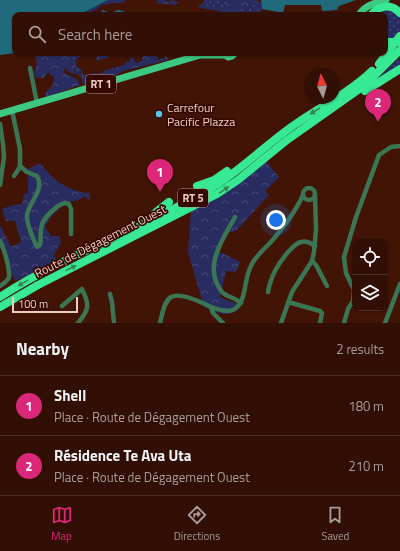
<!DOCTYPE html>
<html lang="en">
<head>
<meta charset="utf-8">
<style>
	:root { --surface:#320f04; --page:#3d1d13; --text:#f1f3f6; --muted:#a89c9a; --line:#4d2f26; --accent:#db2777 }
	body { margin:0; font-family:"Titillium Web",sans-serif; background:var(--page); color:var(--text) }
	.controls { position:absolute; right:12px; bottom:12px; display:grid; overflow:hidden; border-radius:8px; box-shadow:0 1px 3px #0004 }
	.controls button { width:36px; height:36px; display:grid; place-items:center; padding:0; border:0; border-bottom:1px solid var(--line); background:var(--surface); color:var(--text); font:20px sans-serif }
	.compass { position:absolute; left:304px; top:68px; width:36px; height:36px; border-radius:50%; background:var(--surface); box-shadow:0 1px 3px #0004; rotate:354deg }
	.scale { position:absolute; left:12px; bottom:10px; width:66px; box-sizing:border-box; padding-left:4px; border:2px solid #eccdc4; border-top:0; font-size:11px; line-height:14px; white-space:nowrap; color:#eccdc4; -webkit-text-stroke:3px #360900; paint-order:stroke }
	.you { position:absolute; left:276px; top:220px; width:14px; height:14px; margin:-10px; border:3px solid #fff; border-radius:50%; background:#1a73e8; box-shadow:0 0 0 6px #1a73e833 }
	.badge { display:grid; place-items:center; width:26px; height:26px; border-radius:50%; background:var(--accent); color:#fff; font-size:13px; font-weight:700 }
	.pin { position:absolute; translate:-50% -33px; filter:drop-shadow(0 1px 2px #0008) }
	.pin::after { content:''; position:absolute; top:21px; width:14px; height:12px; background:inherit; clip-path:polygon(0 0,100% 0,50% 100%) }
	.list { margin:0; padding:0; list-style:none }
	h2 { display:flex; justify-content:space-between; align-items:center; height:52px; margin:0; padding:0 16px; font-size:17px }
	h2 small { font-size:13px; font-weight:400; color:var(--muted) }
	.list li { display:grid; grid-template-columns:26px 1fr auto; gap:12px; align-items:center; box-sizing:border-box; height:60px; padding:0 16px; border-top:1px solid var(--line) }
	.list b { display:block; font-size:15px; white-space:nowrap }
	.list p { margin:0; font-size:13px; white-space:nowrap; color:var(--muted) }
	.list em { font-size:13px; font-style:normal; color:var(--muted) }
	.icon { flex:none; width:22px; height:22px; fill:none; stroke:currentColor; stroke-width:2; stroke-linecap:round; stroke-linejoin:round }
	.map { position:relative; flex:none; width:400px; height:323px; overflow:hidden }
	.search { position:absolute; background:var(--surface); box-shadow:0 1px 3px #0004; left:12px; right:12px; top:12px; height:44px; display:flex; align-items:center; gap:10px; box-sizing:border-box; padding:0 14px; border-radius:8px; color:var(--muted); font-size:15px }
	.sheet { height:172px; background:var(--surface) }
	nav { display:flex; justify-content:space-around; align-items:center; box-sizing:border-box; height:56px; border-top:1px solid var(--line); background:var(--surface); font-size:11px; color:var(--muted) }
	nav a { display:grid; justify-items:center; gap:2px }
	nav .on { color:var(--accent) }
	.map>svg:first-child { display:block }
	.grass { fill:url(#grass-dots) }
	.forest { fill:url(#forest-crowns) }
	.garden { fill:#282c61 }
	.water { fill:#216a7b }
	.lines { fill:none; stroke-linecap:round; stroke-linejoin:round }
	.street { stroke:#3b7654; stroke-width:4.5 }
	.primary { stroke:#3ec982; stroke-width:7 }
	.highway { stroke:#38e994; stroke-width:8 }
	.oneway { fill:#378451 }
	.poi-dot { fill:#59c8e4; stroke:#360900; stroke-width:1.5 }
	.labels { text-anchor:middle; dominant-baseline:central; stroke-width:3.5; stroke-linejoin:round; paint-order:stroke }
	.shield { fill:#360900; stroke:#b59289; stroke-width:1 }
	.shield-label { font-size:11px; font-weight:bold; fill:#eccdc4 }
	.poi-label { font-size:12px; fill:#eccdc4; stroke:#360900; text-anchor:start }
	.street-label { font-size:12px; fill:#eccdc4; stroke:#360900 }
</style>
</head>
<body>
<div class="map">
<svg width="400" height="323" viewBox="0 0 400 323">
	<defs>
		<pattern id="grass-dots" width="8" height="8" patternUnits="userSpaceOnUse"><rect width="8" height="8" fill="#282c61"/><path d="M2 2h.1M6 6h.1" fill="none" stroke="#474976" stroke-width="1.8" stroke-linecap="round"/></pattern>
		<pattern id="forest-crowns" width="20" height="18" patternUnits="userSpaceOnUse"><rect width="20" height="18" fill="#282c61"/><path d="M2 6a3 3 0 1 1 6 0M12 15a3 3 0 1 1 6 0" fill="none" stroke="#474976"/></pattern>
	</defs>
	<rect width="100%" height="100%" fill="#421406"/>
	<g class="grass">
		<path d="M204,0H222L228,15H224L223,12L214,7L210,3L200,8L198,6L203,3Z"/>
		<path d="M254,0H257L259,3L261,2L262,15H241V9L244,8L248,10Z"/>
		<path d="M385,10L394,12L400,18V31L397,38L385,40V15H376L381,11Z"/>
		<path d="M72,53H84L75,61L77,64L76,65L81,70L82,69L83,70L77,75L71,61Z"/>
		<path d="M96,53H109L110,56L107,57V58L95,61L97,57Z"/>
		<path d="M400,57V67L373,83Z"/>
	</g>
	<g class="forest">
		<path d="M158,0H166L168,2L172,0L178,2L176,5L156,3Z"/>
		<path d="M222,0H254L253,5L249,6L248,10L244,8L241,9V15H228Z"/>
		<path d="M210,3L214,7H221L224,15H220V11L200,8Z"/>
		<path d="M33,53H72L71,61L76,75L69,72L65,68L64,69L65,74C72,76 78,78 80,85L46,97L45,93L53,85L54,76L50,75L48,72L43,79L35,77L34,72C38,63 38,62 33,53Z"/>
		<path d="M143,53L147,54L149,56H157L158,60L165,58V54H166L168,60L123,71L114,76L91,84H83L81,77L78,75L82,72L85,76L87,74L88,75L96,73L97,74L103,73V71L124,65L126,62L130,61V58H134L135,63L142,61Z"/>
		<path d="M265,160L279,177L265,191L269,195L236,231L229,232L218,251L240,262L236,272L226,271L220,297L237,304L238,310C226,318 216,312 204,307L188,252L191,212L229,189Z"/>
		<path d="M40,163C53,180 68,192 90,193V201L84,196C80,201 76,200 70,202C60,206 49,217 45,227L51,236H59L61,242L54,255L57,262L15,281L0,247V225L11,247L21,242L15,221H6L2,209L13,205L22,204L24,194L28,193V169Z"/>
	</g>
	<path class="garden" d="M108,0H126L123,3C115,2 109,5 101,5L99,8H97L96,11L93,10L92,12H88V14L79,15Z"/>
	<g class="water">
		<path d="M0,0H108L79,15H15V53L0,55Z"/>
		<path d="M261,0H356L339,6L337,10L322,11L321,5H285L283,13L262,9Z"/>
		<path d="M103,10L111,13L118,10L124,11L122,15H94L99,14Z"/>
	</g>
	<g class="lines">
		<g class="street">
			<path d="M30,68L37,103"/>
			<path d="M12,110L20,149V167L14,176"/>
			<path d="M0,124L3,144L4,157L0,185"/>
			<path d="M20,166L27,172L37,176C45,190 29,202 27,215C26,224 32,235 35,243L37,247L40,245C41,238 40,231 42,225C43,218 58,204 65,203L69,204L71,209V234"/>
			<circle cx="309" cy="194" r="6"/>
			<path d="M235,217C223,239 202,267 222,292C227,297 236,298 241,303"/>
			<path d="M0,241C4,248 10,269 9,277C8,281 3,284 0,286"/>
			<path d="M312,261L316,265L327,286"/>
			<path d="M268,292C271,275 278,264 289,251C292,248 296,243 301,242C306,240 311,243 315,246"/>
			<path d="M110,294L112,302L114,323"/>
			<path d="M288,302L320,311L322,313L320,323"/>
			<path d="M62,306L82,289C90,305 89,310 78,323"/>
			<path d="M160,323C162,315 164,301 171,297C180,292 203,303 211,307"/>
			<path d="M223,323L213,313L211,307C220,310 230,314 237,307C247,298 244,276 252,264C256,256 264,249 270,243C283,228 295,213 303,195"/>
			<path d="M281,323L292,292L312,261L314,252L316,230L315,194"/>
			<path d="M344,323L348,309L353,301L354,290L346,273L344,257L356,217L379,155L391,147L400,146"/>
			<path d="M385,323L400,284"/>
		</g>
		<g class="primary">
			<path d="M359,15C365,5 375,3 386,0"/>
			<path d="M223,53L228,57L232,56L235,53"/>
			<path d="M202,55H224"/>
			<path d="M0,114L207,53"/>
		</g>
		<g class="highway">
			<path d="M371,15C379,5 391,3 400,13"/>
			<path d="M385,42H399"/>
			<path d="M379,64L400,36"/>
			<path d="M365,91L400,69"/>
			<path d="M197,186L214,180L227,171"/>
			<path d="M155,213L169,202"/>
			<path d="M0,297C66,254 143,229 210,189C242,170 267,143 297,123C322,106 350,92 372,71"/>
			<path d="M0,307L38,285L217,194L238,180L287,140L365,85L400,50"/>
		</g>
	</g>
	<defs><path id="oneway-solid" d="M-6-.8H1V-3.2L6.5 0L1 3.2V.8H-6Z"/></defs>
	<g class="oneway">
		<use href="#oneway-solid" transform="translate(315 111) rotate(148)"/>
		<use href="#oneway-solid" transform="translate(224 190) rotate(-34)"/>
		<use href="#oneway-solid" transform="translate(71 268) rotate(-26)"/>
		<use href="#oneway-solid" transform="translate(23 283) rotate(151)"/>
	</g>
	<circle class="poi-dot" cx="159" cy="114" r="4"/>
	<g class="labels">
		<g class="shield">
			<rect x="86" y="75" width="30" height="18" rx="3"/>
			<rect x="178" y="189" width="30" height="18" rx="3"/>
		</g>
		<g class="shield-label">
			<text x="101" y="84">RT 1</text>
			<text x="193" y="198">RT 5</text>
		</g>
		<g class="poi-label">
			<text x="167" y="107">Carrefour<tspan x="167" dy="14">Pacific Plazza</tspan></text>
		</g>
		<g class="street-label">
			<text transform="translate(100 241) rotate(-27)">Route de Dégagement Ouest</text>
		</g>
	</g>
</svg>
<div class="controls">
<button><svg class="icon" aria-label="locate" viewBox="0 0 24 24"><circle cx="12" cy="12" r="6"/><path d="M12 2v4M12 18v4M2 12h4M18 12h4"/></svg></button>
<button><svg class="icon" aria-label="layers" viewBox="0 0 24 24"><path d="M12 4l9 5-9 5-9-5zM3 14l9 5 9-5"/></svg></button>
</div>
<svg class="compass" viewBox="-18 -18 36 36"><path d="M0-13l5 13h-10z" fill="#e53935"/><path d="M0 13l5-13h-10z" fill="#a89c9a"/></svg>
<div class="scale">100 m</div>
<div class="you"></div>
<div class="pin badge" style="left:160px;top:192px">1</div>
<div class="pin badge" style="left:378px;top:122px">2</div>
<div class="search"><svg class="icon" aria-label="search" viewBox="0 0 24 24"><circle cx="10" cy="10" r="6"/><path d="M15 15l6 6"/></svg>Search here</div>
</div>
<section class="sheet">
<h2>Nearby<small>2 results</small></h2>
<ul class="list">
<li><span class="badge">1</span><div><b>Shell</b><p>Place · Route de Dégagement Ouest</p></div><em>180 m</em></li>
<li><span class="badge">2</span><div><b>Résidence Te Ava Uta</b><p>Place · Route de Dégagement Ouest</p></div><em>210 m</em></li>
</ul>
</section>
<nav>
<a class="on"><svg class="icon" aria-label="map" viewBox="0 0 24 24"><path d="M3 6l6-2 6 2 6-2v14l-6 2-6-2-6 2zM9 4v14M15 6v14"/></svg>Map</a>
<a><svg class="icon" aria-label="directions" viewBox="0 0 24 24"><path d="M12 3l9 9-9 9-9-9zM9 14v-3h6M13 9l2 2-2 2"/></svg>Directions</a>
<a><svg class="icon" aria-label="saved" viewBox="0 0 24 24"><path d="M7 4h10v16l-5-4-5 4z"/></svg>Saved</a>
</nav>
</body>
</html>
